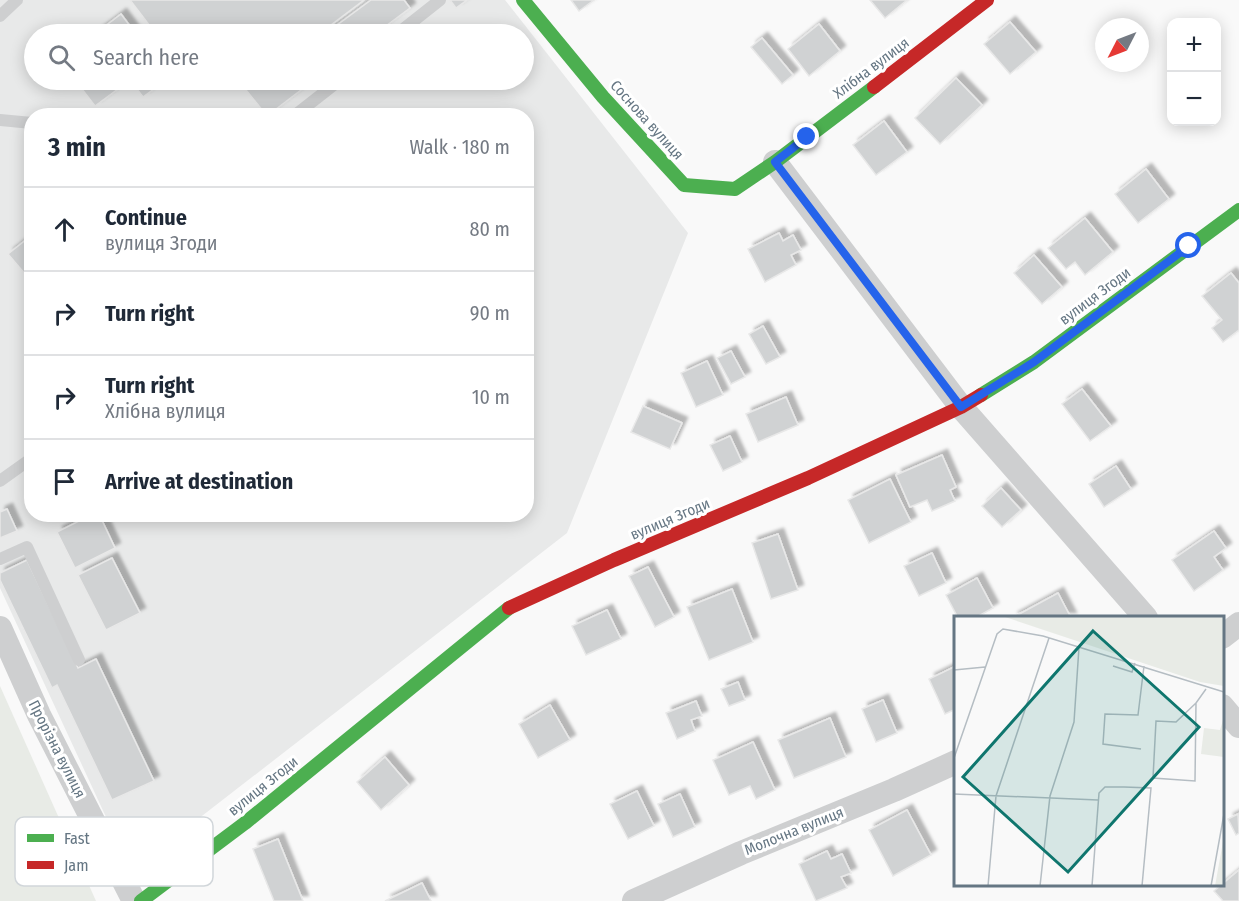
<!DOCTYPE html>
<html lang="en">
<head>
<meta charset="utf-8">
<style>
	:root { --surface:#fff; --page:#f6f6f7; --text:#1f2937; --muted:#747a83; --line:#e0e1e3 }
	body { margin:0; font-family:"Fira Sans Condensed",sans-serif; background:var(--page); color:var(--text) }
	.controls { position:absolute; right:18px; top:18px; display:grid; overflow:hidden; border-radius:12px; box-shadow:0 3px 15px #0003 }
	.controls button { width:54px; height:54px; display:grid; place-items:center; padding:0; border:0; border-bottom:2px solid var(--line); background:var(--surface); color:var(--text); font:30px sans-serif }
	.compass { position:absolute; left:1095px; top:18px; width:54px; height:54px; border-radius:50%; background:var(--surface); box-shadow:0 3px 15px #0003; rotate:228deg }
	.stop { position:absolute; width:18px; height:18px; margin:-14px; border:4px solid #2563eb; border-radius:50%; background:#fff }
	.stop.end { background:#2563eb; border-color:#fff; box-shadow:0 2px 6px #0008 }
	.list { margin:0; padding:0; list-style:none }
	h2 { display:flex; justify-content:space-between; align-items:center; height:78px; margin:0; padding:0 24px; font-size:26px }
	h2 small { font-size:20px; font-weight:400; color:var(--muted) }
	.list li { display:grid; grid-template-columns:39px 1fr auto; gap:18px; align-items:center; box-sizing:border-box; height:84px; padding:0 24px; border-top:2px solid var(--line) }
	.list b { display:block; font-size:22px; white-space:nowrap }
	.list p { margin:0; font-size:20px; white-space:nowrap; color:var(--muted) }
	.list em { font-size:20px; font-style:normal; color:var(--muted) }
	.icon { flex:none; width:33px; height:33px; fill:none; stroke:currentColor; stroke-width:2; stroke-linecap:round; stroke-linejoin:round }
	.map { position:relative; flex:none; width:1239px; height:901px; overflow:hidden }
	.search { position:absolute; background:var(--surface); box-shadow:0 3px 15px #0003; left:24px; top:24px; width:510px; height:66px; display:flex; align-items:center; gap:15px; box-sizing:border-box; padding:0 21px; border-radius:33px; color:var(--muted); font-size:22px }
	.panel { position:absolute; background:var(--surface); box-shadow:0 3px 15px #0003; left:24px; top:108px; width:510px; height:414px; border-radius:24px }
	.map>svg:first-child { display:block }
	.built { fill:#e8e9e9; fill-rule:evenodd }
	.green { fill:#e8ebe6 }
	.building { fill:#d0d2d3; stroke:#e8e8e8; stroke-width:1.5; filter:url(#shadow) }
	.lines { fill:none; stroke-linecap:round; stroke-linejoin:round }
	.lane { stroke:#cecfd0; stroke-width:12 }
	.street { stroke:#cecfd0; stroke-width:24 }
	.fast { stroke:#4caf50; stroke-width:14 }
	.jam { stroke:#c62828; stroke-width:14 }
	.route { stroke:#2563eb; stroke-width:8 }
	.labels { text-anchor:middle; dominant-baseline:central; stroke-width:6; stroke-linejoin:round; paint-order:stroke }
	.street-label { font-size:15px; fill:#657683; stroke:#fff }
	.inset-road { fill:none; stroke:#b5bdc3; stroke-width:1.5 }
	.view { fill:#0f766e; fill-opacity:0.15; stroke:#0f766e; stroke-width:3 }
	.inset-edge { fill:none; stroke:#657683; stroke-width:3 }
	.key { fill:#fff; stroke:#d1d6da; stroke-width:1.5 }
	.key-label { font-size:16px; fill:#657683 }
</style>
</head>
<body>
<div class="map">
<svg width="1239" height="901" viewBox="0 0 1239 901">
	<defs>
		<filter id="shadow"><feDropShadow dx="5.5" dy="-5.5" stdDeviation="1.5" flood-color="#0004"/></filter>
	</defs>
	<rect width="100%" height="100%" fill="#f9f9f9"/>
	<path class="built" d="M0,0H505L688,233L567,533L131,871L0,588ZM34,34H524V80H34ZM32,116H526V514H32Z"/>
	<path class="green" d="M0,686L96,901H0Z"/>
	<g class="building">
		<path d="M130,0H364L319,34H156Z"/>
		<path d="M371,0H404L410,8L375,34H325Z"/>
		<path d="M450,0H467L456,8Z"/>
		<path d="M571,0H594L579,11Z"/>
		<path d="M870,0H907L885,18Z"/>
		<path d="M121,14L136,34H95Z"/>
		<path d="M1010,22L1036,52L1010,74L984,44Z"/>
		<path d="M819,24L840,51L809,76L788,49Z"/>
		<path d="M762,38L793,75L782,84L751,47Z"/>
		<path d="M956,78L982,105L940,144L915,118Z"/>
		<path d="M75,80H130L95,106Z"/>
		<path d="M130,80H166L143,97Z"/>
		<path d="M238,80H314L267,116Z"/>
		<path d="M884,121L907,152L876,175L853,145Z"/>
		<path d="M1146,169L1169,199L1138,223L1115,194Z"/>
		<path d="M1085,218L1113,252L1085,275L1075,262L1066,269L1048,248Z"/>
		<path d="M779,233L783,241L793,235L801,250L791,255L796,265L765,282L748,249Z"/>
		<path d="M32,235V269L25,274L8,254Z"/>
		<path d="M1034,255L1062,287L1042,304L1014,273Z"/>
		<path d="M1231,273L1239,283V330L1223,342L1212,328L1222,320L1202,296Z"/>
		<path d="M763,326L780,357L766,364L749,334Z"/>
		<path d="M731,351L745,377L731,384L717,358Z"/>
		<path d="M707,361L723,395L696,407L681,373Z"/>
		<path d="M1082,389L1111,426L1090,441L1062,404Z"/>
		<path d="M786,397L798,425L758,442L746,414Z"/>
		<path d="M643,406L682,423L670,449L631,432Z"/>
		<path d="M730,436L742,462L723,471L710,445Z"/>
		<path d="M942,455L956,487L950,490L955,501L932,511L927,500L910,507L896,475Z"/>
		<path d="M1116,466L1131,489L1104,507L1089,484Z"/>
		<path d="M890,479L911,522L869,543L848,500Z"/>
		<path d="M1001,488L1021,510L1002,527L982,506Z"/>
		<path d="M7,509L17,531L0,538V512Z"/>
		<path d="M93,514H99L115,548L75,568L57,532Z"/>
		<path d="M1214,531L1226,548L1214,557L1223,570L1194,591L1172,560Z"/>
		<path d="M778,534L798,590L771,599L752,543Z"/>
		<path d="M932,553L946,583L919,596L904,566Z"/>
		<path d="M112,558L140,613L106,630L78,575Z"/>
		<path d="M27,560L78,668L96,659L154,781L112,800L57,685L52,688L0,580V573Z"/>
		<path d="M648,567L674,617L655,627L629,576Z"/>
		<path d="M977,578L993,608L975,618H958L946,595Z"/>
		<path d="M732,589L753,642L709,660L687,607Z"/>
		<path d="M1058,593L1071,618H1012Z"/>
		<path d="M607,610L621,639L586,655L572,626Z"/>
		<path d="M956,666V709L945,714L929,679Z"/>
		<path d="M738,682L745,700L729,706L721,689Z"/>
		<path d="M883,700L897,733L876,742L862,709Z"/>
		<path d="M696,701L702,716L691,720L695,731L677,739L666,713Z"/>
		<path d="M550,705L570,740L538,758L519,724Z"/>
		<path d="M830,718L846,757L794,778L778,740Z"/>
		<path d="M753,742L775,790L756,799L750,786L729,795L713,760Z"/>
		<path d="M385,757L409,785L381,810L357,782Z"/>
		<path d="M637,791L654,826L628,839L610,804Z"/>
		<path d="M680,794L695,827L673,837L658,804Z"/>
		<path d="M907,810L931,855L893,876L869,830Z"/>
		<path d="M1238,814L1239,833L1236,835L1228,819Z"/>
		<path d="M278,839L303,901H274L253,849Z"/>
		<path d="M827,851L831,859L842,854L851,873L841,877L847,888L816,901L799,864Z"/>
		<path d="M1239,870V901H1223L1214,891Z"/>
		<path d="M422,883L431,901H385Z"/>
	</g>
	<g class="lines">
		<g class="lane">
			<path d="M0,16L17,0"/>
			<path d="M397,34L440,0"/>
			<path d="M294,116L340,80"/>
			<path d="M0,120L32,123"/>
			<path d="M0,481L32,458"/>
			<path d="M0,559L27,547L79,660"/>
		</g>
		<g class="street">
			<path d="M775,162L961,407L1146,618"/>
			<path d="M0,628L39,715L134,901"/>
			<path d="M1222,637L1239,624"/>
			<path d="M1222,706L1239,726"/>
			<path d="M634,901L741,853L894,790L956,762"/>
		</g>
		<g class="fast">
			<path d="M523,0L603,97L684,185L735,189L775,162L874,87"/>
			<path d="M981,395L1034,362L1239,210"/>
			<path d="M141,901L245,823L509,608"/>
		</g>
		<g class="jam">
			<path d="M874,87L987,0"/>
			<path d="M509,608L614,560L808,478L961,407L981,395"/>
		</g>
	</g>
	<g class="lines">
		<path class="route" d="M807,137L775,162L961,407L1034,362L1189,246"/>
	</g>
	<g class="labels">
		<g class="street-label">
			<text transform="translate(871 68) rotate(-37)">Хлібна вулиця</text>
			<text transform="translate(647 120) rotate(48)">Соснова вулиця</text>
			<text transform="translate(1095 296) rotate(-37)">вулиця Згоди</text>
			<text transform="translate(670 519) rotate(-23)">вулиця Згоди</text>
			<text transform="translate(57 749) rotate(63)">Прорізна вулиця</text>
			<text transform="translate(263 786) rotate(-39)">вулиця Згоди</text>
			<text transform="translate(794 831) rotate(-22)">Молочна вулиця</text>
		</g>
	</g>
	<g transform="translate(954 616)">
		<rect width="270" height="270" fill="#f9f9f9"/>
		<path d="M48,0H270V70L246,66ZM270,101V141L247,138L250,112L266,114ZM270,218V270H261L270,220Z" fill="#e8ebe6"/>
		<path class="inset-road" d="M159,50L178,56L181,47M0,54L31,51M242,87L222,106L202,105L199,162L241,165L242,87L252,73M187,133L149,128L151,98L184,99L190,50M0,142L43,18L49,13L89,20L270,76M0,178L144,184M34,270L42,180L95,22M86,270L96,180L120,106L125,31M138,270L145,177L151,171H170L197,172L188,270M257,270L270,198"/>
		<path class="view" d="M139,15L245,111L114,256L9,161Z"/>
		<rect width="270" height="270" class="inset-edge"/>
	</g>
	<rect x="15" y="817" width="198" height="69" rx="9" class="key"/>
	<rect x="27" y="834" width="27" height="8" fill="#4caf50"/>
	<rect x="27" y="861" width="27" height="8" fill="#c62828"/>
	<g class="key-label">
		<text x="64" y="844">Fast</text>
		<text x="64" y="871">Jam</text>
	</g>
</svg>
<div class="controls">
<button>+</button>
<button>−</button>
</div>
<svg class="compass" viewBox="-18 -18 36 36"><path d="M0-13l5 13h-10z" fill="#e53935"/><path d="M0 13l5-13h-10z" fill="#747a83"/></svg>
<div class="stop" style="left:1189px;top:246px"></div>
<div class="stop end" style="left:807px;top:137px"></div>
<div class="search"><svg class="icon" aria-label="search" viewBox="0 0 24 24"><circle cx="10" cy="10" r="6"/><path d="M15 15l6 6"/></svg>Search here</div>
<section class="panel">
<h2>3 min<small>Walk · 180 m</small></h2>
<ul class="list">
<li><svg class="icon" aria-label="ahead" viewBox="0 0 24 24"><path d="M12 20V5M6 11l6-6 6 6"/></svg><div><b>Continue</b><p>вулиця Згоди</p></div><em>80 m</em></li>
<li><svg class="icon" aria-label="right" viewBox="0 0 24 24"><path d="M7 20v-9h11M14 6l5 5-5 5"/></svg><div><b>Turn right</b></div><em>90 m</em></li>
<li><svg class="icon" aria-label="right" viewBox="0 0 24 24"><path d="M7 20v-9h11M14 6l5 5-5 5"/></svg><div><b>Turn right</b><p>Хлібна вулиця</p></div><em>10 m</em></li>
<li><svg class="icon" aria-label="arrive" viewBox="0 0 24 24"><path d="M6 21V4h12l-3 4 3 4H6"/></svg><div><b>Arrive at destination</b></div></li>
</ul>
</section>
</div>
</body>
</html>
